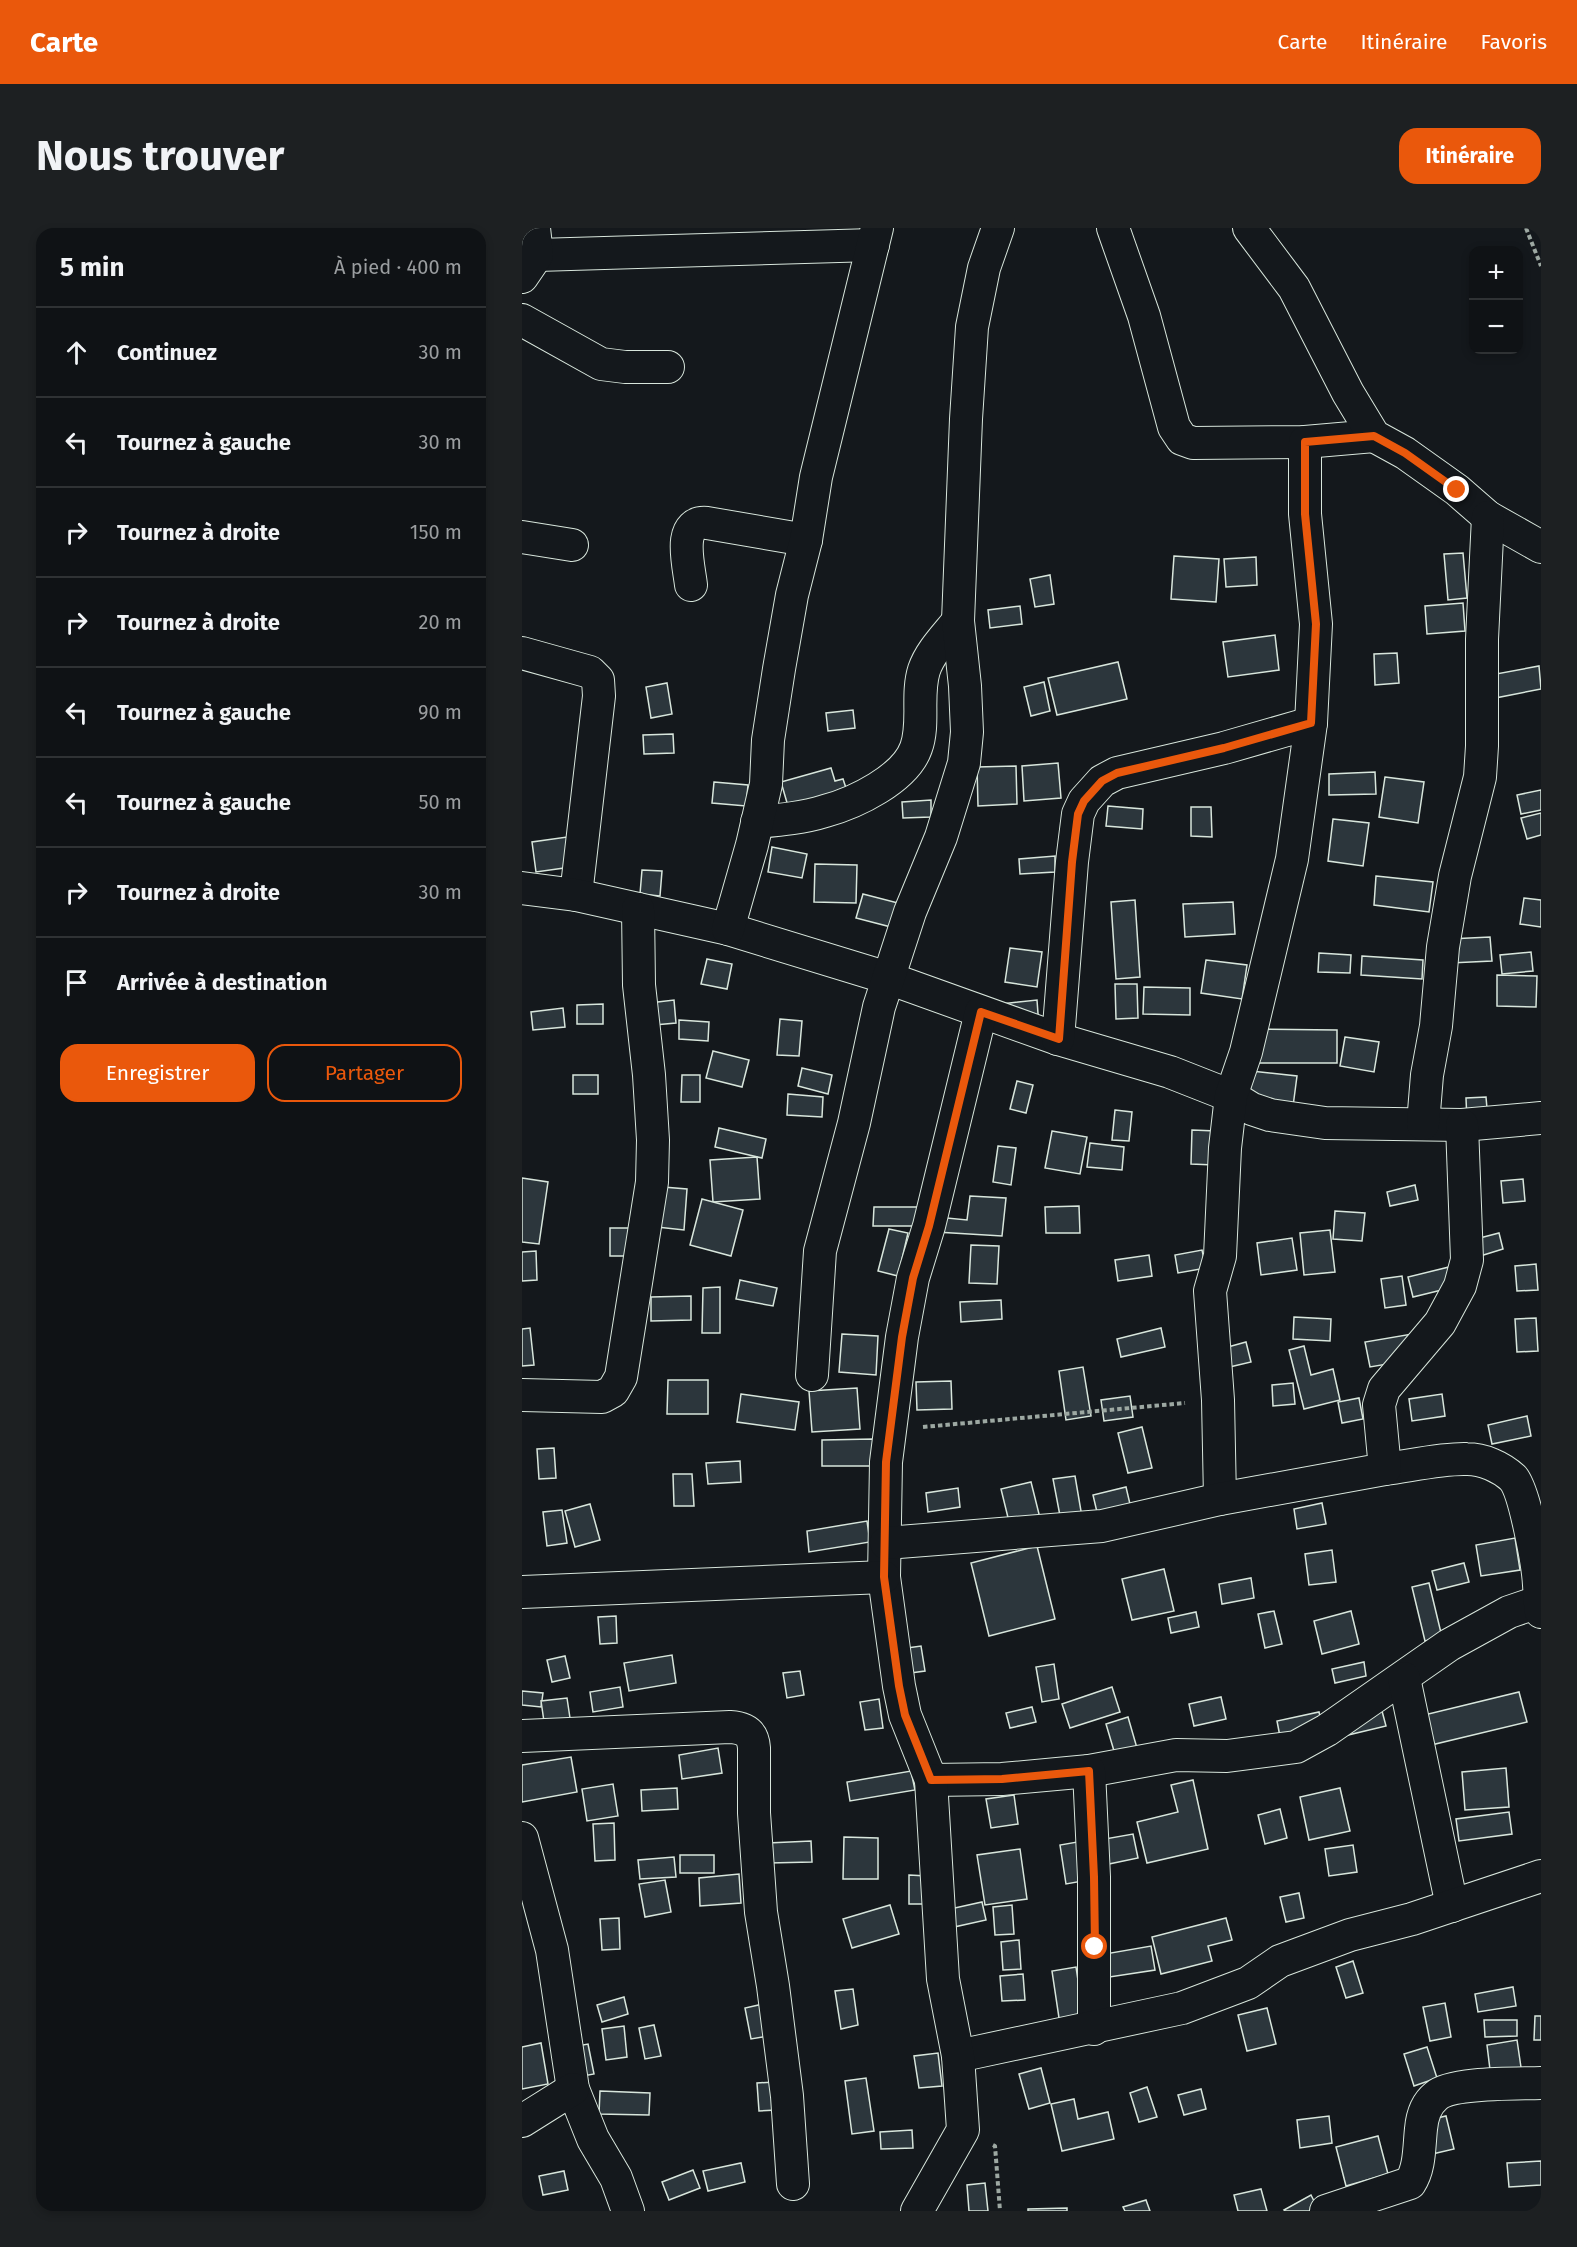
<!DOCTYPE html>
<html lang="fr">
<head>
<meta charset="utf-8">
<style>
	:root { --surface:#0f1215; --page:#1d2022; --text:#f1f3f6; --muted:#9b9ea0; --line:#2f3234; --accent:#ea580c }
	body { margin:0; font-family:"Fira Sans",sans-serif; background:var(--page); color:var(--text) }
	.controls { position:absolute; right:18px; top:18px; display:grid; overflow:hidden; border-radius:12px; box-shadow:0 3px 9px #0003 }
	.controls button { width:54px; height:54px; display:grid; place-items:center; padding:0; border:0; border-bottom:2px solid var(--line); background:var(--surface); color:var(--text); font:30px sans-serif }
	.stop { position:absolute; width:18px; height:18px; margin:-14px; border:4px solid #ea580c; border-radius:50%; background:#fff }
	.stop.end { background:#ea580c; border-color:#fff; box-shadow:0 2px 6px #0008 }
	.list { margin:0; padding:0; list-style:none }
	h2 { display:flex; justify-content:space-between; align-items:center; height:78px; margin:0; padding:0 24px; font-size:26px }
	h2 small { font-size:20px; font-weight:400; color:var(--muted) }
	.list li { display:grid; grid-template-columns:39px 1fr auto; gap:18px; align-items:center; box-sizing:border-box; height:90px; padding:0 24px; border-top:2px solid var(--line) }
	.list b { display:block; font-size:22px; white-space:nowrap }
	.list em { font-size:20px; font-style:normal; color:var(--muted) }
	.actions { display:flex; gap:12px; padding:18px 24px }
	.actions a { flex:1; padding:14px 0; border:2px solid var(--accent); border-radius:18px; text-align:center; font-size:21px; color:var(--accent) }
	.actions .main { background:var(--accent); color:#fff }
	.icon { flex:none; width:33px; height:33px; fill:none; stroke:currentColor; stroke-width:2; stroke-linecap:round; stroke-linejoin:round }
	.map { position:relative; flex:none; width:1019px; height:1983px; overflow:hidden; border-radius:18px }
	header { display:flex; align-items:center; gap:36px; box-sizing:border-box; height:84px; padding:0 30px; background:var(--accent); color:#fff }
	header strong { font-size:28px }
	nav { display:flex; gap:33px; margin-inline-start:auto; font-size:21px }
	.intro { display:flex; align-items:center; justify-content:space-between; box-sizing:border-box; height:144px; padding:0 36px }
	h1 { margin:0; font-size:42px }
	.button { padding:15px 27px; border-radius:18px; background:var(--accent); color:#fff; font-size:21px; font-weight:700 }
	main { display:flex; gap:36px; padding:0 36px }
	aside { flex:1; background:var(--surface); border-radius:18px; box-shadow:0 3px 9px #0003 }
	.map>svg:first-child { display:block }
	.building { fill:#2c363c; stroke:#d8e6dc; stroke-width:1.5 }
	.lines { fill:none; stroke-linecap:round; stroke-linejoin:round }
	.street-casing { stroke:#d8e6dc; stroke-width:34 }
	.path { stroke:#9da8a2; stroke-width:4; stroke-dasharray:4.5 3; stroke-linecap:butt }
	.street { stroke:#14181c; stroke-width:32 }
	.route { stroke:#ea580c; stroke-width:8 }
</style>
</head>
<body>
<header>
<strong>Carte</strong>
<nav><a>Carte</a><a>Itinéraire</a><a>Favoris</a></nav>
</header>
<div class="intro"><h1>Nous trouver</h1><a class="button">Itinéraire</a></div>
<main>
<aside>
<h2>5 min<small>À pied · 400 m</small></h2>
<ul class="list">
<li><svg class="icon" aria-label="ahead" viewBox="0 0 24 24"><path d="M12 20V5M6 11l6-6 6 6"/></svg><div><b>Continuez</b></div><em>30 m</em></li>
<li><svg class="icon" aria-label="left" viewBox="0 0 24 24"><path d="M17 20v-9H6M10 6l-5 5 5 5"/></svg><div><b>Tournez à gauche</b></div><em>30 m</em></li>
<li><svg class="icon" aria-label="right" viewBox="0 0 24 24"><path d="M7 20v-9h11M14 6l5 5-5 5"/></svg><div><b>Tournez à droite</b></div><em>150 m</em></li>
<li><svg class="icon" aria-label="right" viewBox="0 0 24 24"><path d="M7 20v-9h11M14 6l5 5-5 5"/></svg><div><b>Tournez à droite</b></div><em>20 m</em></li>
<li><svg class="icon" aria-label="left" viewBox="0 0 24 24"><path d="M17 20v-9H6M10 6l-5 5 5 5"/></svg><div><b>Tournez à gauche</b></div><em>90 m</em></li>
<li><svg class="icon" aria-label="left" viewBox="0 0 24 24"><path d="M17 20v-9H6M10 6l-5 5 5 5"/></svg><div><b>Tournez à gauche</b></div><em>50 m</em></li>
<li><svg class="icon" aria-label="right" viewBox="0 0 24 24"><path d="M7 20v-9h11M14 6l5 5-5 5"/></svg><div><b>Tournez à droite</b></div><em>30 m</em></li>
<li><svg class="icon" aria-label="arrive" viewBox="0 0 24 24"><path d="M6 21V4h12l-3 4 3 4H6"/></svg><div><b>Arrivée à destination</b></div></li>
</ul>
<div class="actions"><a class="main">Enregistrer</a><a>Partager</a></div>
</aside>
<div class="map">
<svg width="1019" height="1983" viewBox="0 0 1019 1983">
	<rect width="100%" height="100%" fill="#14181c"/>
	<g class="building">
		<path d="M941,325L945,370L926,372L922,326Z"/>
		<path d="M652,328L697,331L694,374L649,371Z"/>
		<path d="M734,329L735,357L704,359L702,331Z"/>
		<path d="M528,347L532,376L513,379L508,351Z"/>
		<path d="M941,375L943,403L905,406L903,378Z"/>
		<path d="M498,378L500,396L468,400L466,382Z"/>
		<path d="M753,407L757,442L706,449L701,414Z"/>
		<path d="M875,425L877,455L853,457L852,426Z"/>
		<path d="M596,434L605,471L535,487L526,450Z"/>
		<path d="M1017,438L1019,461L968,471L963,448Z"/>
		<path d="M522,454L528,483L509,488L502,459Z"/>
		<path d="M145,455L150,486L129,490L124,459Z"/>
		<path d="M331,482L333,500L306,503L304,485Z"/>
		<path d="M151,506L152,525L122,526L121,507Z"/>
		<path d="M536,535L539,570L502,573L500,538Z"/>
		<path d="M494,538L495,576L456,578L455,539Z"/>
		<path d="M309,540L313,553L321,551L324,560L316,562L318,571L268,585L259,554Z"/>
		<path d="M853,544L854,566L807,567V546Z"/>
		<path d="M863,549L902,554L896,595L857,589Z"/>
		<path d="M192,554L226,557L224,578L190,575Z"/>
		<path d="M1019,562V582L999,586L995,567Z"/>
		<path d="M409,572V589L381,590L380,574Z"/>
		<path d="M586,578L621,581L620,601L584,598Z"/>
		<path d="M669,579H689L690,609L669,608Z"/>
		<path d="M1019,585V607L1005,611L999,590Z"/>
		<path d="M811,591L847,595L841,638L806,633Z"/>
		<path d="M45,609L49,639L14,644L10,614Z"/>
		<path d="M250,619L285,626L280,650L246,644Z"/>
		<path d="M533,628V644L498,646L497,631Z"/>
		<path d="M293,636L335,637L334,675L292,674Z"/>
		<path d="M120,642L140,643L138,668L118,666Z"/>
		<path d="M854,648L911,654L907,684L852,677Z"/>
		<path d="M341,666L376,675L369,699L334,690Z"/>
		<path d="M1002,670L1019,672V699L998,696Z"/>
		<path d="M613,672L618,749L594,751L589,674Z"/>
		<path d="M711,674L713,706L663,709L661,676Z"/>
		<path d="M968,709L970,733L928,735L927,711Z"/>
		<path d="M488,720L520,724L515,759L483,754Z"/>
		<path d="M1009,724L1011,743L980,746L978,727Z"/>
		<path d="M797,725L829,727L828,745L796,744Z"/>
		<path d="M840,728L901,732L900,751L839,747Z"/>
		<path d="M185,731L210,736L205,761L179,756Z"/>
		<path d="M684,732L725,737L720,771L679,765Z"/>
		<path d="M975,747L1015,748L1014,779L975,778Z"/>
		<path d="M593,756H615L616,790L594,791Z"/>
		<path d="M622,759L668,760V787L621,786Z"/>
		<path d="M152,772L154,795L121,798L119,776Z"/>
		<path d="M515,772L517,799L479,776Z"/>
		<path d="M81,776V796H55V777Z"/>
		<path d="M41,780L43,799L11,802L9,784Z"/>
		<path d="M258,791L280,793L277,828L255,827Z"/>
		<path d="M157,792L187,794L186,813L157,811Z"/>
		<path d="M735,801L815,802V835H735Z"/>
		<path d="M823,809L857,814L852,844L818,838Z"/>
		<path d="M191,823L227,832L220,859L184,850Z"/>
		<path d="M280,840L310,847L306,866L276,858Z"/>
		<path d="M729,843L775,848L770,886L724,880Z"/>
		<rect x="51" y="847" width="25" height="19"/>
		<path d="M160,847H178V874H159Z"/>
		<path d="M495,853L511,857L504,885L488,881Z"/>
		<path d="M266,866L301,869L300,889L265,887Z"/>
		<path d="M964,869L966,892L945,894L944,870Z"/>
		<path d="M593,882L610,884L607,913L590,912Z"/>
		<path d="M197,900L244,911L240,930L193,919Z"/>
		<path d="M670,902L694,903L692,937L669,936Z"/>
		<path d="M530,903L565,909L558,946L523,940Z"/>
		<path d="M568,915L602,919L600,942L565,939Z"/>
		<path d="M476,918L494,920L489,957L471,954Z"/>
		<path d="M235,929L238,971L191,974L188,932Z"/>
		<path d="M0,950L26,954L17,1016L0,1014Z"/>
		<path d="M1001,951L1003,973L981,975L979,953Z"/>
		<path d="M893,957L896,972L868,978L865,964Z"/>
		<path d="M129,958L165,961L162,1002L126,998Z"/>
		<path d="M448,968L484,970L480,1008L414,1004L415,989L445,992Z"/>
		<path d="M180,971L221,982L209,1028L168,1017Z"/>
		<path d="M557,978L558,1005H524L523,979Z"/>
		<path d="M352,979H396V998H351Z"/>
		<path d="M813,983L843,985L840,1013L811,1011Z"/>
		<path d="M88,1000H108L107,1028H88Z"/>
		<path d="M367,1001L386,1005L376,1048L356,1043Z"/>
		<path d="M808,1002L813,1044L782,1047L778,1005Z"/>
		<path d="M977,1005L981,1021L955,1029L950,1012Z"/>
		<path d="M770,1010L775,1042L739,1047L735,1015Z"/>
		<path d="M449,1017L477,1018L475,1056L447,1055Z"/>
		<path d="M680,1022L684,1040L656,1045L653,1027Z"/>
		<path d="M14,1023L15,1052L0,1053V1024Z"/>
		<path d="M627,1027L630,1048L596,1053L593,1032Z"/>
		<path d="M1014,1036L1016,1062L995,1063L993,1038Z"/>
		<path d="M927,1039L932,1059L891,1069L886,1049Z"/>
		<path d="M880,1048L884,1077L863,1080L859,1051Z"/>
		<path d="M218,1052L255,1060L251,1078L214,1071Z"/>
		<path d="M198,1059V1105H180L181,1060Z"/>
		<path d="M169,1068V1092L129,1093V1069Z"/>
		<path d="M479,1072L480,1091L439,1094L438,1074Z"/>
		<path d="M772,1089L809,1091L808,1113L771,1111Z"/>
		<path d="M1014,1090L1016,1123L995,1124L993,1091Z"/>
		<path d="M8,1100L12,1137L0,1138V1101Z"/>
		<path d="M639,1100L643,1119L599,1129L595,1111Z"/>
		<path d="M320,1106L356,1108L354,1147L317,1144Z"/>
		<path d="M890,1106L895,1131L848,1139L843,1114Z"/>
		<path d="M724,1114L729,1134L699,1141L695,1122Z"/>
		<path d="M782,1118L789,1147L811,1141L818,1172L782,1181L767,1122Z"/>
		<path d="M561,1139L569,1188L544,1192L537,1143Z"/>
		<path d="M146,1152H186V1186H145Z"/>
		<path d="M429,1153L430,1181L395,1182L394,1154Z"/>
		<path d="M771,1155L773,1176L751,1178L750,1157Z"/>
		<path d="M335,1160L338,1201L290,1204L287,1163Z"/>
		<path d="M219,1166L277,1174L273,1202L215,1194Z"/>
		<path d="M920,1166L923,1188L890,1193L887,1171Z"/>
		<path d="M608,1168L611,1189L582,1193L579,1172Z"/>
		<path d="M837,1170L841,1191L820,1195L816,1174Z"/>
		<path d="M1005,1188L1009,1208L970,1216L966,1197Z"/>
		<path d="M620,1199L630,1240L606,1245L596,1205Z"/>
		<path d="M351,1211L350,1238H300V1212Z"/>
		<path d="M32,1220L34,1250L17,1251L15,1221Z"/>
		<path d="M218,1233L219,1254L186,1256L184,1235Z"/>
		<path d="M151,1246H170L172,1278H152Z"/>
		<path d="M553,1248L560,1289L539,1293L531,1251Z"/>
		<path d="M509,1254L522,1306L492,1314L479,1261Z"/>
		<path d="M604,1259L611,1289L578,1297L571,1267Z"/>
		<path d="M436,1260L438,1279L406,1284L404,1265Z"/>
		<path d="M800,1275L804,1296L775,1301L772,1281Z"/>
		<path d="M68,1276L78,1312L53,1319L43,1283Z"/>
		<path d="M40,1282L45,1315L25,1318L21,1284Z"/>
		<path d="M345,1293L348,1314L287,1324L285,1303Z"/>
		<path d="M993,1310L998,1342L959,1348L954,1317Z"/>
		<path d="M515,1318L533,1391L467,1408L449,1335Z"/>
		<path d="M810,1322L814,1354L787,1357L783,1326Z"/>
		<path d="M942,1335L947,1354L915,1362L910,1343Z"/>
		<path d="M642,1341L652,1383L610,1392L600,1351Z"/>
		<path d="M729,1350L732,1370L700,1376L697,1356Z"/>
		<path d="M907,1355L920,1409L903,1413L890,1359Z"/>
		<path d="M752,1383L760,1416L743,1420L736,1386Z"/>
		<path d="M829,1383L837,1416L800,1426L792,1393Z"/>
		<path d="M674,1384L677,1399L649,1405L646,1390Z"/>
		<path d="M94,1388L95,1415L78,1416L76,1389Z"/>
		<path d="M399,1418L403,1443L381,1446L378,1421Z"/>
		<path d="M150,1427L154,1455L107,1463L102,1435Z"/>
		<path d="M43,1428L48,1450L30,1454L25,1432Z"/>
		<path d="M842,1434L844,1448L813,1455L810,1441Z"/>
		<path d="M532,1436L537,1471L520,1474L514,1439Z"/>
		<path d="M278,1443L282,1467L265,1470L261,1445Z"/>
		<path d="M98,1459L101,1479L71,1484L68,1464Z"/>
		<path d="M590,1459L598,1484L548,1500L540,1476Z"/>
		<path d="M0,1463L21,1465L19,1479L0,1477Z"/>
		<path d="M997,1464L1005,1494L905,1518L898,1488Z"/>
		<path d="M856,1468L864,1498L826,1507L819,1478Z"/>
		<path d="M699,1469L704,1491L672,1498L667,1476Z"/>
		<path d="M45,1470L51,1510L25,1514L19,1473Z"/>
		<path d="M357,1471L361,1500L343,1502L338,1474Z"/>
		<path d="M510,1479L514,1494L488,1500L484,1485Z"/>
		<path d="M797,1484L803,1510L760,1519L755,1493Z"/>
		<path d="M606,1489L617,1527L595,1533L584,1496Z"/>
		<path d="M196,1520L200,1545L160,1551L157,1527Z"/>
		<path d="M49,1529L55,1564L0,1574V1537Z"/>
		<path d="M984,1540L987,1579L943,1582L940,1544Z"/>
		<path d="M389,1543L393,1562L328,1573L325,1554Z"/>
		<path d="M671,1552L686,1621L625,1635L615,1594L656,1584L649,1557Z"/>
		<path d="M91,1556L96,1588L65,1593L60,1561Z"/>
		<path d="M155,1560L156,1581L120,1583L119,1562Z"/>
		<path d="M818,1560L828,1603L787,1612L778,1569Z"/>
		<path d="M492,1567L496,1596L469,1600L464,1571Z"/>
		<path d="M758,1581L765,1610L743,1616L736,1587Z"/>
		<path d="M987,1584L990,1606L937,1613L934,1591Z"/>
		<path d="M92,1595L93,1632L73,1633L71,1596Z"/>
		<path d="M611,1606L616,1630L582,1637L577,1612Z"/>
		<path d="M322,1609L356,1610V1651H321Z"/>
		<path d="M289,1613L290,1634L247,1635L246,1615Z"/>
		<path d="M555,1614L561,1653L544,1656L538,1617Z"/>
		<path d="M831,1617L835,1644L807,1648L803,1621Z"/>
		<path d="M498,1621L505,1671L463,1677L455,1627Z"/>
		<rect x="158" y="1627" width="34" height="18"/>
		<path d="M152,1629L154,1649L118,1651L116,1632Z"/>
		<path d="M217,1646L219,1675L178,1678L177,1650Z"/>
		<path d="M387,1647L405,1648V1676H387Z"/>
		<path d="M143,1652L149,1684L123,1689L117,1656Z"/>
		<path d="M777,1665L782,1690L764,1694L758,1669Z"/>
		<path d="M460,1674L464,1692L432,1699L428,1681Z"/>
		<path d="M368,1677L377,1706L330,1720L321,1691Z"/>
		<path d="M490,1677L492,1706L473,1707L471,1679Z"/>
		<path d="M97,1690L98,1721L80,1722L78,1691Z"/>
		<path d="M704,1690L710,1712L686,1718L690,1733L639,1746L630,1709Z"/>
		<path d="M497,1712L499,1741L481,1742L479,1714Z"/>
		<path d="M629,1718L633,1742L581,1750L577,1727Z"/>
		<path d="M831,1733L841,1765L824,1770L814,1739Z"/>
		<path d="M554,1739L564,1806L540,1810L530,1743Z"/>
		<path d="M501,1746L503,1772L480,1773L478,1748Z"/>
		<path d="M991,1759L994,1778L956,1784L953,1766Z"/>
		<path d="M331,1761L336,1797L319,1801L313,1763Z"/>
		<path d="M102,1769L106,1786L80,1794L75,1777Z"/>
		<path d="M923,1775L929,1809L908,1813L901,1779Z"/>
		<path d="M241,1776L247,1808L229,1811L223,1780Z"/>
		<path d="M745,1780L754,1816L725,1823L716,1787Z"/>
		<path d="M1013,1788H1019V1812H1012Z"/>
		<path d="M962,1792H995V1808L963,1809Z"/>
		<path d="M132,1797L139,1828L123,1831L117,1800Z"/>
		<path d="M102,1798L105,1829L84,1832L80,1801Z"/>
		<path d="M995,1812L1001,1853L970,1858L965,1817Z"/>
		<path d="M19,1815L26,1856L0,1861V1819Z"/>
		<path d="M66,1816L72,1846L56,1849L50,1819Z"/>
		<path d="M905,1819L915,1850L892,1858L882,1826Z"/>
		<path d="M416,1825L420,1858L397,1860L392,1828Z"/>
		<path d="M519,1840L528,1875L507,1881L497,1846Z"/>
		<path d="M344,1850L352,1903L330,1906L323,1853Z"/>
		<path d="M253,1854L255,1882L237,1883L235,1855Z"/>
		<path d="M625,1859L635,1889L617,1894L608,1865Z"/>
		<path d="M679,1861L684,1881L662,1887L656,1867Z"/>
		<path d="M78,1863L128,1865L127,1887L77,1886Z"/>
		<path d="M552,1871L556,1891L586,1884L592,1911L540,1923L529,1876Z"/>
		<path d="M807,1888L810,1915L778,1920L775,1892Z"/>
		<path d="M924,1888L932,1921L893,1930L885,1897Z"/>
		<path d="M390,1902L391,1920L359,1921L358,1904Z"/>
		<path d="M856,1908L866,1946L824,1958L814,1919Z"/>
		<path d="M1019,1933V1957L987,1959L985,1935Z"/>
		<path d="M219,1935L223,1954L186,1963L181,1943Z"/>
		<path d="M171,1942L178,1960L147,1972L140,1954Z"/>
		<path d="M42,1943L46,1962L21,1967L17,1948Z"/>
		<path d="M463,1955L466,1983H447L445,1957Z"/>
		<path d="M739,1961L745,1983H716L712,1967Z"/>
		<path d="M789,1967L797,1983H763L762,1982Z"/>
		<path d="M624,1972L628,1983H603L601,1979Z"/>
		<path d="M545,1980V1983H506V1981Z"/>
	</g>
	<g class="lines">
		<defs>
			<g id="street">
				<path d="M591,0L622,88L652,199L660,211L671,215L783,214L852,208"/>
				<path d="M727,0L772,60L826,165L852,208L883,225L935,262L966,289L1019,319"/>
				<path d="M15,27L351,17"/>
				<path d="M0,49L15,27L12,0"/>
				<path d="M0,92L79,136L103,139H146"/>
				<path d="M0,309L50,317"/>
				<path d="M169,357C167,338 154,292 185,295L284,312"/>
				<path d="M0,425L68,444L76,452L77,468L54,667"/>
				<path d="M235,594C257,592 281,590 303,583C333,575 383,551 394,520C403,496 394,467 402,442C408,424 424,408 436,393"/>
				<path d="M0,660L54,667L206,701L366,750L536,811L648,844L709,868L730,881L748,887L803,895L940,897L1019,890"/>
				<path d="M206,701L230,617L244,556L246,512L257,441L270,367L284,312L294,249L355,0"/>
				<path d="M459,784L407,998L391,1050L380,1109L364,1234L362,1349L377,1458L383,1487L409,1552L480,1551L567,1543L654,1527L705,1528L774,1519L805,1502L927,1417L987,1384L1019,1373"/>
				<path d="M536,811L550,634L556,586L562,573L580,553L595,545L702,520L789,495"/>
				<path d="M901,896L905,847L914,798L921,719L933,648L958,549L960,518V411L966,289"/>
				<path d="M290,1147L298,1023L332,895L357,779L388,684L419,609L442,535L445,504L443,458L436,393L444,191L450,99L462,40L476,0"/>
				<path d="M0,1167L80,1169L91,1163L99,1149L130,954L131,912L127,847L117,757L116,681"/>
				<path d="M863,1241C887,1238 921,1230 945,1231C961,1231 979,1239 991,1250C1003,1264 1016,1337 1017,1357C1018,1367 1017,1375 1019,1384"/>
				<path d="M698,1271L696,1172L688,1063L698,1028L703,920L709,868L724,824L770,631L789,495L794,396L783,286V214"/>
				<path d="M364,1315L580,1298L698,1271L863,1241L857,1177L862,1161L918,1095L938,1058L945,1032L940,897"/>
				<path d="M0,1364L362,1349"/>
				<path d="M882,1450L930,1678"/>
				<path d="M0,1508L208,1499C223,1500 231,1505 232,1520V1585L239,1684L251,1758L265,1868L271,1956"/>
				<path d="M567,1543L572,1649V1801"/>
				<path d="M0,1610L30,1722L51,1861L71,1911L94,1950L106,1983"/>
				<path d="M436,1828L660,1780L726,1755L758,1733L828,1707L890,1691L1019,1648"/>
				<path d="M0,1893L51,1861"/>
				<path d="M395,1983L441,1902L436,1828L421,1751L409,1552"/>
				<path d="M804,1983L888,1955C898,1940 897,1919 899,1901C900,1889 904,1876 914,1868C930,1854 996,1856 1019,1855"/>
			</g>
		</defs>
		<use href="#street" class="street-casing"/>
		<g class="path">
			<path d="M1004,0L1019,38"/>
			<path d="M401,1199L663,1175"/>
			<path d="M471,1917L473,1918L478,1983"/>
		</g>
		<use href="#street" class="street"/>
	</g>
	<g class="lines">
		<path class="route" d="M573,1719L572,1649L567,1543L480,1551L409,1552L383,1487L377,1458L362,1349L364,1234L380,1109L391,1050L407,998L459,784L537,811L550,634L556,586L562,573L580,553L595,545L702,520L789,495L794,396L783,286V214L852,208L883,225L935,262"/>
	</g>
</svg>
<div class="controls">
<button>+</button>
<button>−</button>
</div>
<div class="stop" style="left:573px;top:1719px"></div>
<div class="stop end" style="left:935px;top:262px"></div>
</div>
</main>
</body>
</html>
